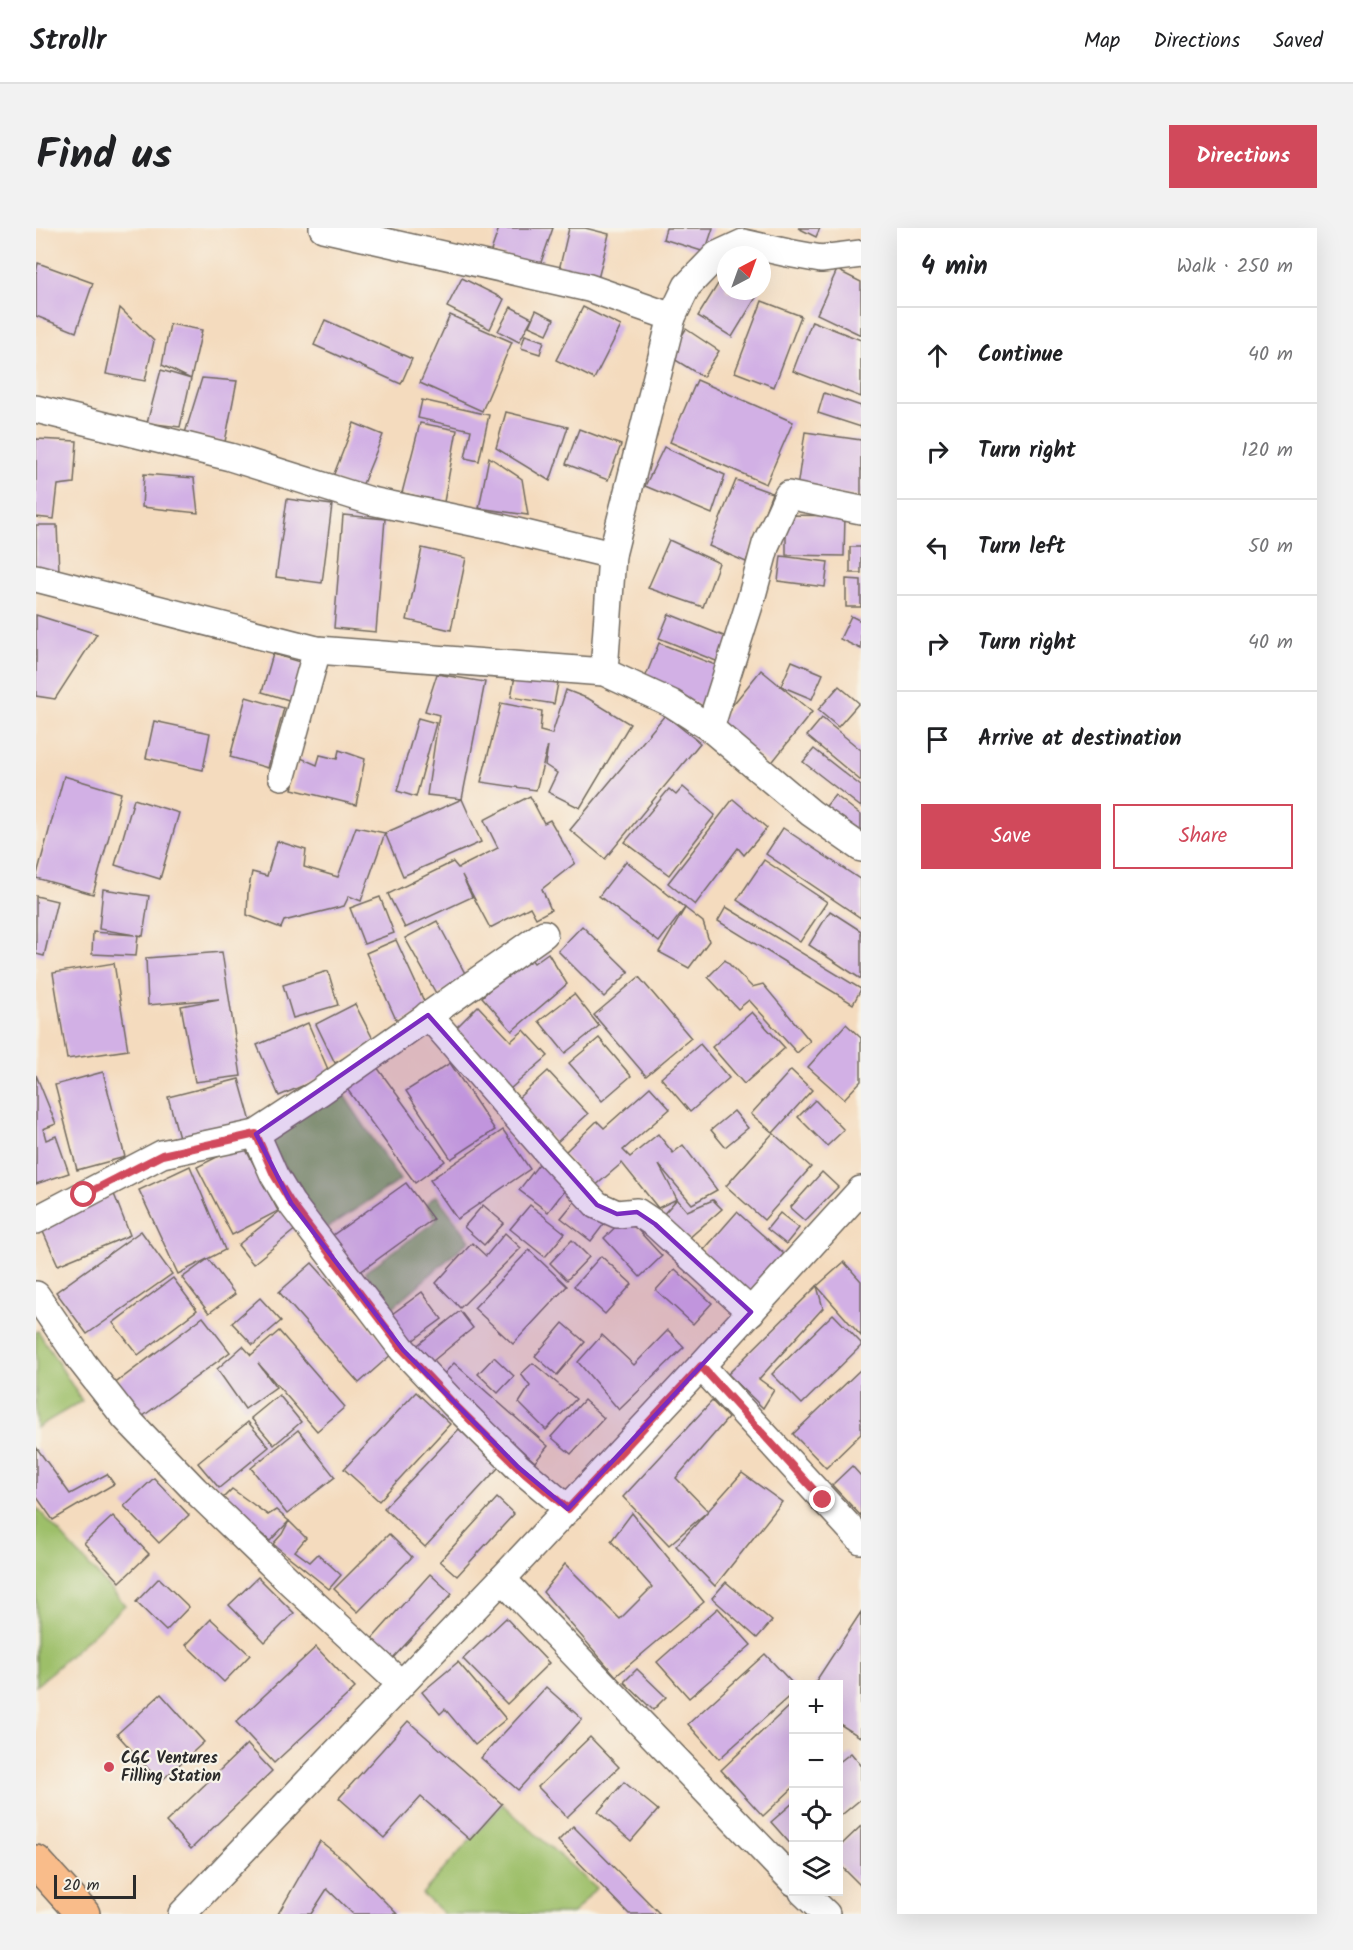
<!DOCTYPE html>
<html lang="en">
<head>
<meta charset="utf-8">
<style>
	:root { --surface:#fff; --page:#f2f2f2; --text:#202124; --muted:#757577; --line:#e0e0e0; --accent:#d1495b }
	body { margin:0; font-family:Kalam,sans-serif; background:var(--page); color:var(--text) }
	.controls { position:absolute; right:18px; bottom:18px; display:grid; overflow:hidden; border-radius:0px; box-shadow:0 6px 24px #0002 }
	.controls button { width:54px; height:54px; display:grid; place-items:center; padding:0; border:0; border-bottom:2px solid var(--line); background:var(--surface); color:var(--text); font:30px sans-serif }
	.compass { position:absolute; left:681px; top:18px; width:54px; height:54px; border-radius:50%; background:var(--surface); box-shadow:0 6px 24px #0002; rotate:41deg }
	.scale { position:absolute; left:18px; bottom:15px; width:82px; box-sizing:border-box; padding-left:6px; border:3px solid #2b2b2b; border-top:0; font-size:16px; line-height:21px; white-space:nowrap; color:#2b2b2b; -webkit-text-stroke:4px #f7f3e8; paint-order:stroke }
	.stop { position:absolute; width:18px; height:18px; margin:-14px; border:4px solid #d1495b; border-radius:50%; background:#fff }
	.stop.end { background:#d1495b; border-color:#fff; box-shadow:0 2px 6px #0008 }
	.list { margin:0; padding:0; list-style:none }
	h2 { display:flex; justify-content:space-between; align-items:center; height:78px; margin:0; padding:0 24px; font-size:26px }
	h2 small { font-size:20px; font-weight:400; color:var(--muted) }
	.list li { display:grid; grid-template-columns:39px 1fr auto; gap:18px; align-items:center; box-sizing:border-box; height:96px; padding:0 24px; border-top:2px solid var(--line) }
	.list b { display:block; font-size:22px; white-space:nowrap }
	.list em { font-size:20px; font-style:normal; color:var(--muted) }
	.actions { display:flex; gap:12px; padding:18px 24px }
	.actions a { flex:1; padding:14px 0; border:2px solid var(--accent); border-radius:0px; text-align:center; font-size:21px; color:var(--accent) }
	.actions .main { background:var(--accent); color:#fff }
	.icon { flex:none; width:33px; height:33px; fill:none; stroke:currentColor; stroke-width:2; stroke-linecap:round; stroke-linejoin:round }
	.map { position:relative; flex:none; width:825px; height:1686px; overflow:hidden; border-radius:0px }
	header { display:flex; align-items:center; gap:36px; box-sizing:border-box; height:84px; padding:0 30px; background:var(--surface); border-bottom:2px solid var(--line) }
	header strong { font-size:28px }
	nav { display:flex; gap:33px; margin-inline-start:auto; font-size:21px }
	.intro { display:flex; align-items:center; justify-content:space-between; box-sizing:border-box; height:144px; padding:0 36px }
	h1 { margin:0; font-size:42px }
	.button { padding:15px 27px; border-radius:0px; background:var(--accent); color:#fff; font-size:21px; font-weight:700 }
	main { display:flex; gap:36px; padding:0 36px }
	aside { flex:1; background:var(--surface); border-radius:0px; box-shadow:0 6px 24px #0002 }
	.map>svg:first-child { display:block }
	.green { fill:#9dbf69; stroke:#64754a; stroke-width:1.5 }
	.forest { fill:#7ea65d; stroke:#546844; stroke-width:1.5 }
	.building { fill:#d2b0e5 }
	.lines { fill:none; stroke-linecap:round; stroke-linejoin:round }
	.street-casing { stroke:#71695e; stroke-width:30 }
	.primary-casing { stroke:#71695e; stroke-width:36 }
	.street { stroke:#fff; stroke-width:27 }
	.primary { stroke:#f9bc8a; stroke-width:33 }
	.route { stroke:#d1495b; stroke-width:8 }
	.marked { fill:#7b2cbf; fill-opacity:0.2; stroke:#7b2cbf; stroke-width:4.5; stroke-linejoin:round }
	.poi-dot { fill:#d1495b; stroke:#f7f3e8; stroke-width:2 }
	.labels { text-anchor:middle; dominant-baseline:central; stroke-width:4.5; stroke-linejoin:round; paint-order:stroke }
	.poi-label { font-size:16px; font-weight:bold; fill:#2b2b2b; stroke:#f7f3e8; text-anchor:start }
</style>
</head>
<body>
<header>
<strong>Strollr</strong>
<nav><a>Map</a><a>Directions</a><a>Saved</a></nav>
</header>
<div class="intro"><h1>Find us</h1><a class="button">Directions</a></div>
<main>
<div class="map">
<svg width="825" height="1686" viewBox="0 0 825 1686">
	<rect width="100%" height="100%" fill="#f7f3e8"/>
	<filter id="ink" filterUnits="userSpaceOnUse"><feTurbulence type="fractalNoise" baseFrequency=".0167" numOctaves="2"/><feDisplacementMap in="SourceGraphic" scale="12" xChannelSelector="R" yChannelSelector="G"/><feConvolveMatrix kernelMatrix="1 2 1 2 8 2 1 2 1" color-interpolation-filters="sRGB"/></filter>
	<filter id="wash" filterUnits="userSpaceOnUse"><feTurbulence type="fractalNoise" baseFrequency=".008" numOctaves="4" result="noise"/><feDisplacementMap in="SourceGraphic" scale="24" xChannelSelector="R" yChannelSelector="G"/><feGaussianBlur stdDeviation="1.35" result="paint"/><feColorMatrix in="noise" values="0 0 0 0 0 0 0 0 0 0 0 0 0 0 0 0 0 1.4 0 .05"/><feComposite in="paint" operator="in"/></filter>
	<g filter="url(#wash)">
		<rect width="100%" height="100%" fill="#f4dbbe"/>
		<g class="green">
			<path d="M2,1103L46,1173L0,1200V1104Z"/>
			<path d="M0,1279L89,1377L0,1458Z"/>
			<path d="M466,1576L560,1660L537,1686H408L386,1666Z"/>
		</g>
		<g class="forest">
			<path d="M304,861L364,952L290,1001L230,910Z"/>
			<path d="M400,967L434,1012L355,1081L329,1044L401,992L390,976Z"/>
		</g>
		<g id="blocks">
			<g class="building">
				<path d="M463,0H517L503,40L455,23Z"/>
				<path d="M533,0H549L573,6L562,51L523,42Z"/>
				<path d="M630,0H677L669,24L627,11Z"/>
				<path d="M762,0H784L780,9Z"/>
				<path d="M2,35L57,55L40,104L0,88V45Z"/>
				<path d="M801,42L825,54V107L781,86Z"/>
				<path d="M690,43V63H724L696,109L662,88Z"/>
				<path d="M426,50L468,71L454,101L411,79Z"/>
				<path d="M726,73L765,88L738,159L699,144Z"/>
				<path d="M475,79L496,90L483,114L462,103Z"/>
				<path d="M547,79L585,98L558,151L520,132Z"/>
				<path d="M84,80L118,113L109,153L70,146Z"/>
				<path d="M500,82L518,91L511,106L493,98Z"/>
				<path d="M414,87L476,114L446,183L384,155Z"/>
				<path d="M289,92L376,131L365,156L278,117Z"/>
				<path d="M776,93L825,112V169L757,143Z"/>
				<path d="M134,96L166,102L144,199L111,195L125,142L155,151L126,137Z"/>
				<path d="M650,101L683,123L667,149L633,128Z"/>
				<path d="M489,107L508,113L504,126L485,120Z"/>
				<path d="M166,150L201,153L189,214L149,205Z"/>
				<path d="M661,152L757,194L730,256L634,214Z"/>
				<path d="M788,165L825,178V199L782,185Z"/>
				<path d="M386,172L453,187L443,233L429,230L435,202L382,190Z"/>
				<path d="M470,184L532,199L514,253L460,220Z"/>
				<path d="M318,195L347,207L324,263L296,251Z"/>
				<path d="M384,195L421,202L408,274L366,265Z"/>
				<path d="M543,201L585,217L572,252L530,236Z"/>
				<path d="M769,204L825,212V269L761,260Z"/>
				<path d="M0,211L41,213L38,255L22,257L18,291L0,289Z"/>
				<path d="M628,219L689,247L676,286L609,258Z"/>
				<path d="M453,229L486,251L492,287L443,280Z"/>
				<path d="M108,246L158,250L162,285L106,279Z"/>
				<path d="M700,252L736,265L710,334L673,318Z"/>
				<path d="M251,271L296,277L286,355L240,349Z"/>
				<path d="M307,287L349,291L340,404L298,400Z"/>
				<path d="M750,287L809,288L808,328L750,327Z"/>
				<path d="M0,297H21L23,344L0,341Z"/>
				<path d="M633,312L683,335L667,379L612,360Z"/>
				<rect x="814" y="319" width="11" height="26"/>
				<path d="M386,320L430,330L415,402L371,392Z"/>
				<path d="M745,328L792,334L789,359L742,353Z"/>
				<path d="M810,351L825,352V379H810Z"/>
				<path d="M633,386L695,411L685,435L623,410Z"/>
				<path d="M0,387L61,406L19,471L0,468Z"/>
				<path d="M815,388L825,393V421L804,411Z"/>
				<path d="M623,415L687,440L671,480L607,455Z"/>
				<path d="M237,426L267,435L256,473L226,464Z"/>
				<path d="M756,433L787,446L776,471L745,458Z"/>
				<path d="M725,442L776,484L734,537L682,495Z"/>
				<path d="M401,446L449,454L426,571L391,567L403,487L389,483Z"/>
				<path d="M479,448L522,455L518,476L475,469Z"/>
				<path d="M803,458L823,475L802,499L782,482Z"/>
				<path d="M530,462L553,471L594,496L544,580L512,564L521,545L509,537L512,518L500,562L445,554L465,475L506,483L504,503L516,506Z"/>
				<path d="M210,469L248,480L232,540L194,529Z"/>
				<path d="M629,487L664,515L569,631L534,602Z"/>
				<path d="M382,490L400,495L380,569L361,563Z"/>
				<path d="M786,490L825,522V553L771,508Z"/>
				<path d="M118,493L174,505L167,542L110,530Z"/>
				<path d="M778,521L825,558V579L767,534Z"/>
				<path d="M303,522L329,531L320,577L256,561L265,530L281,537L284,527L301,531Z"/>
				<path d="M28,548L85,565L57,666L0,650Z"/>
				<path d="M647,559L679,587L633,647L589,614L633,561L640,567Z"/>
				<path d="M799,567L825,587V610L786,583Z"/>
				<path d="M494,568L508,595L514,592L539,635L506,661L515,682L500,690L494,679L454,700L426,647L436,669L369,700L352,666L417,634L422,640L462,620L448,592Z"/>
				<path d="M98,571L143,585L124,651L79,637Z"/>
				<path d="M426,571L445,614L367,648L349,605Z"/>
				<path d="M697,571L731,600L708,627L702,620L659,677L632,655Z"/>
				<path d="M320,599L349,605L325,673L313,668L308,678L248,693L245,700L211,687L212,664L216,644L231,648L241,613L270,622L268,639L302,649Z"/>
				<path d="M747,600L825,652V690L730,626Z"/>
				<path d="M728,632L791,674L764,714L701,672Z"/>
				<path d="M590,633L649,680L623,714L563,668Z"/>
				<path d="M67,661L113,668L107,708L102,707L100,728L56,726L57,704L99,707L63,701Z"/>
				<path d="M0,668L21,673L8,728L0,726Z"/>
				<path d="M344,669L358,705L328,716L314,680Z"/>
				<path d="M690,679L825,761L817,776L682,693Z"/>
				<path d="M649,680L667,694L673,713L653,740L623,724Z"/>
				<path d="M794,683L825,703V751L773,717Z"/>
				<path d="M401,693L432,751L401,767L369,710Z"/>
				<path d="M546,698L593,744L568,769L522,723Z"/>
				<path d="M360,712L392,782L362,796L330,725Z"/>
				<path d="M186,724L205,848L159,854L145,778L183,771L112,777L110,730Z"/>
				<path d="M512,725L531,756L476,803L446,769L491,726L498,735Z"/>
				<path d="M689,732L716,759L727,756L774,813L761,825L713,772L702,781L672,749Z"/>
				<path d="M78,735L92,822L31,831L17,745Z"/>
				<path d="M292,743L302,777L257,790L247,757Z"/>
				<path d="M603,749L655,810L610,848L558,787Z"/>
				<path d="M538,766L563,798L529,825L503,793Z"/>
				<path d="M319,776L339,815L299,835L280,796Z"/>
				<path d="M442,778L475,813L488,802L512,828L474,861L419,801Z"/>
				<path d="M716,784L749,820L708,856L676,819Z"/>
				<path d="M272,795L294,846L243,868L221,817Z"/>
				<path d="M810,796L825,810V853L808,871L772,839Z"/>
				<path d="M563,810L595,848L566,873L533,835Z"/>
				<path d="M664,816L693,850L654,884L625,850Z"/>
				<path d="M414,835L459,902L415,931L370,863Z"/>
				<path d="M341,839L409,933L379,955L311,861Z"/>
				<path d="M755,842L776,862L737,905L715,886Z"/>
				<path d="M512,843L552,886L520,915L480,872Z"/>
				<path d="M67,844L89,929L41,942L19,857Z"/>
				<path d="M0,847L20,896L7,901L10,912L20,908L33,945L0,956Z"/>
				<path d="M203,851L215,894L144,913L132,869Z"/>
				<path d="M614,859L634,881L587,922L594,929L622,906L637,925L647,917L681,962L656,976L623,937L641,971L622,980L586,935L558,959L527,926L561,893L568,900Z"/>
				<path d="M779,872L808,902L791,918L762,889Z"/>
				<path d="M698,883L712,900L689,919L675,902Z"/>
				<path d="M467,902L494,941L421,991L394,952Z"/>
				<path d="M737,905L775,939L728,992L690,958Z"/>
				<path d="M207,916L242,983L196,1007L161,939Z"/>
				<path d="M503,936L532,958L512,984L483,962Z"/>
				<path d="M154,938L189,1022L142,1046L103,962Z"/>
				<path d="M786,944L802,959L769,993L754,980Z"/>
				<path d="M370,955L397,991L324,1044L297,1007Z"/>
				<path d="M78,966L94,1007L22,1037L4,997Z"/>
				<path d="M641,971L651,983L677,972L686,981L652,1011L625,989Z"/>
				<path d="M539,973L568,996L555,1013L525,990Z"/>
				<path d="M447,977L468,995L448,1017L428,999Z"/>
				<path d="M494,977L529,1005L509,1029L474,1001Z"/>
				<path d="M245,982L261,1000L217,1036L202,1017Z"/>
				<path d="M701,984L748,1026L713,1065L666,1024Z"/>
				<path d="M744,985L763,1000L750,1016L731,1001Z"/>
				<path d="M590,989L626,1028L604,1049L568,1010Z"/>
				<path d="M105,1003L136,1046L51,1106L20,1064Z"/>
				<path d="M469,1005L485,1020L424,1080L400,1055L436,1015L450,1028Z"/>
				<path d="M536,1012L553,1029L531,1052L514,1035Z"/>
				<path d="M493,1022L531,1058L477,1116L438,1080Z"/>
				<path d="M565,1028L596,1056L569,1086L538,1058Z"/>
				<path d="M172,1031L199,1066L173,1085L146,1050Z"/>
				<path d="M808,1034L825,1053V1108L781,1058Z"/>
				<path d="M276,1035L357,1125L323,1155L243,1064Z"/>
				<path d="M639,1041L676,1075L657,1096L620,1062Z"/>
				<path d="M137,1050L161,1082L102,1127L77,1095Z"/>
				<path d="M781,1058L787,1080L723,1151L738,1162L727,1180L692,1146Z"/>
				<path d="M386,1064L406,1091L372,1116L352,1089Z"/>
				<path d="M224,1070L245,1093L217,1117L196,1095Z"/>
				<path d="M424,1083L437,1100L392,1137L378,1120Z"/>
				<path d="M797,1086L825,1115V1118L766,1176L736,1146Z"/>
				<path d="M167,1089L194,1124L103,1191L77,1157Z"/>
				<path d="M527,1095L549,1114L521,1147L499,1128Z"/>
				<path d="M632,1102L648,1119L583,1182L542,1134L566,1107L598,1137Z"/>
				<path d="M243,1103L309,1179L281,1203L222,1135L240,1159L209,1181L181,1141L207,1118L215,1127Z"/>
				<path d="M458,1129L478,1148L462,1165L442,1146Z"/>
				<path d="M418,1135L512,1218L499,1234L404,1150Z"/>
				<path d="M497,1135L540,1171L510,1202L483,1175L494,1158L485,1146Z"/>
				<path d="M825,1141V1206L790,1240L757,1206Z"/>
				<path d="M380,1164L414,1196L343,1273L308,1241Z"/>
				<path d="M243,1167L265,1194L238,1217L215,1190Z"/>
				<path d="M548,1172L568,1190L535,1226L515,1209Z"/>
				<path d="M676,1173L692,1190L640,1250L672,1283L706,1245L746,1274L679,1358L640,1318L672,1283L633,1317L587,1269Z"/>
				<path d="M212,1194L233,1219L183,1260L162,1235Z"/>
				<path d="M423,1201L463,1239L389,1319L348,1280Z"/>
				<path d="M262,1202L299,1249L251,1286L215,1240Z"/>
				<path d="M0,1219L34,1266L71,1246L78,1256L17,1292L0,1268Z"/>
				<path d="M816,1238L825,1248V1288L796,1257Z"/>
				<path d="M118,1250L153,1287L123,1315L88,1278Z"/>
				<path d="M196,1261L232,1287L240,1282L253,1293L234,1313L185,1272Z"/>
				<path d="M461,1270L478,1286L421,1348L404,1333Z"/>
				<path d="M596,1285L668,1374L580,1448L507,1364L529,1336L584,1391L616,1359L575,1313Z"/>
				<path d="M77,1288L113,1326L84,1354L48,1315Z"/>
				<path d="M253,1293L270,1310L259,1323L274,1334L282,1326L305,1347L293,1361L237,1316L246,1306Z"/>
				<path d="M353,1306L376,1329L322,1384L298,1361Z"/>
				<path d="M394,1346L416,1366L356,1431L335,1412Z"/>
				<path d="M222,1349L258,1385L229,1414L193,1377Z"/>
				<path d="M123,1350L153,1379L130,1403L100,1374Z"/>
				<path d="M690,1354L736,1393L721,1410L676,1370Z"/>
				<path d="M682,1380L715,1417L653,1470L621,1434Z"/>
				<path d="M825,1384V1507L824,1509L802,1495V1456H778Z"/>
				<path d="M470,1390L513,1435L471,1476L427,1431Z"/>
				<path d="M175,1391L214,1427L188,1454L150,1417Z"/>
				<path d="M280,1419L319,1460L238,1535L200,1494Z"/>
				<path d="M729,1426L758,1457V1464L683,1531L652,1496Z"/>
				<path d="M422,1434L470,1491L439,1517L409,1481L404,1486L386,1464Z"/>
				<path d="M601,1441L630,1469L617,1482L588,1454Z"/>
				<path d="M510,1459L546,1491L482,1562L445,1530Z"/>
				<path d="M125,1466L168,1514L124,1554L81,1506Z"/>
				<path d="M754,1477L758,1481V1559L727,1588L685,1542Z"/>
				<path d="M372,1493L466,1576L434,1612L385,1569L348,1610L303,1570Z"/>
				<path d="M554,1509L583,1539L531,1589L502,1559Z"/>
				<path d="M211,1516L236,1543L155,1621L130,1594Z"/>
				<path d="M815,1525L825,1537V1571L802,1590V1535Z"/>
				<path d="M588,1554L622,1582L595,1613L562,1584Z"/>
				<path d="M758,1574V1620L735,1594Z"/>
				<path d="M537,1598L624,1686H593L522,1613Z"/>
				<path d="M825,1598V1658L802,1635V1620Z"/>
				<path d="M284,1613L308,1632L361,1686H317L291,1661L275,1686H242Z"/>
			</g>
		</g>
	</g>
	<g filter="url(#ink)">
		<use href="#blocks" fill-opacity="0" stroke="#71695e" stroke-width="1.5"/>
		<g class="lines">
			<defs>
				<g id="street">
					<path d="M287,0L553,60L636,89L576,327L568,444"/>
					<path d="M636,89L651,58L681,27L707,15L752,25L785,31L825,26"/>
					<path d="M0,181L194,229L335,273L465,300L576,327"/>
					<path d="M0,350L281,422L568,444L635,475L674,500L775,585L825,620"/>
					<path d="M674,500L715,371L730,316L752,267L825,282"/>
					<path d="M246,548L281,422"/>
					<path d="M392,787L513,926L561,977L581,986L601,984L619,996L715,1084"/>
					<path d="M220,906L238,947L255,975L367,1122L418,1176L482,1239L532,1281"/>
					<path d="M0,992L126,926L220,906L284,864L508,706"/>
					<path d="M0,1067L46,1134L89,1189L159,1262L251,1351L365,1456"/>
					<path d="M665,1138L825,1312"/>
					<path d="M466,1351L758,1654"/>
					<path d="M767,1664L790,1686"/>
					<path d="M146,1686L466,1351L665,1138L825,962"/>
				</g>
				<path id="primary" d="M0,1634L47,1686"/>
			</defs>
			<use href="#street" class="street-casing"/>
			<use href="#primary" class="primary-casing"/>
			<use href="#street" class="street"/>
			<use href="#primary" class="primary"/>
		</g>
	</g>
	<g class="lines" filter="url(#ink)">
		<path class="route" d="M48,967L126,927L220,906L238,947L255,975L367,1122L418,1176L482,1239L532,1281L665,1138L787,1272"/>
	</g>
	<path class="marked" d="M392,787L561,977L581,986L601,984L619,996L715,1084L532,1281L482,1239L367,1122L255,975L220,906Z"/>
	<circle class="poi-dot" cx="73" cy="1539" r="6"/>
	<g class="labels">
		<g class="poi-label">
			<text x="85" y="1530">CGC Ventures<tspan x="85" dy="18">Filling Station</tspan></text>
		</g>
	</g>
</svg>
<div class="controls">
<button>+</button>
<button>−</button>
<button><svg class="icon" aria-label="locate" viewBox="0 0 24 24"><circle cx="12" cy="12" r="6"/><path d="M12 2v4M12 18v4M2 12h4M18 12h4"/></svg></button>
<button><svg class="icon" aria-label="layers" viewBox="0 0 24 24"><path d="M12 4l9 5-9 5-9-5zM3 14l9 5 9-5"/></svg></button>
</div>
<svg class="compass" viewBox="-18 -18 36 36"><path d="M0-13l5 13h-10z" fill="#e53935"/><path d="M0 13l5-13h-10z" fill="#757577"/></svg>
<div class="scale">20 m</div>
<div class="stop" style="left:48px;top:967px"></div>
<div class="stop end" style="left:787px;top:1272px"></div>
</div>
<aside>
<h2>4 min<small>Walk · 250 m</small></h2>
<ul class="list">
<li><svg class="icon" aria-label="ahead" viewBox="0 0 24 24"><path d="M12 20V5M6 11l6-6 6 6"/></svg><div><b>Continue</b></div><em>40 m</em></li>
<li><svg class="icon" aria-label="right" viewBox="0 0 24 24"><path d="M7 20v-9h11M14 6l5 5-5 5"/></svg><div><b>Turn right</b></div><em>120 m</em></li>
<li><svg class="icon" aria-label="left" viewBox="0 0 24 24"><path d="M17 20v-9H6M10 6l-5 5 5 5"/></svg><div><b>Turn left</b></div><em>50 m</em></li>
<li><svg class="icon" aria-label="right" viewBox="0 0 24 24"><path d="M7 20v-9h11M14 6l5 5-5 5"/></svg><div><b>Turn right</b></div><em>40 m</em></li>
<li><svg class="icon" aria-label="arrive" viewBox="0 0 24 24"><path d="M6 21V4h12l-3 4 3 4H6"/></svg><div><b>Arrive at destination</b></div></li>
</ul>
<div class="actions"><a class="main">Save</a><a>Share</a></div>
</aside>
</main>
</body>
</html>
